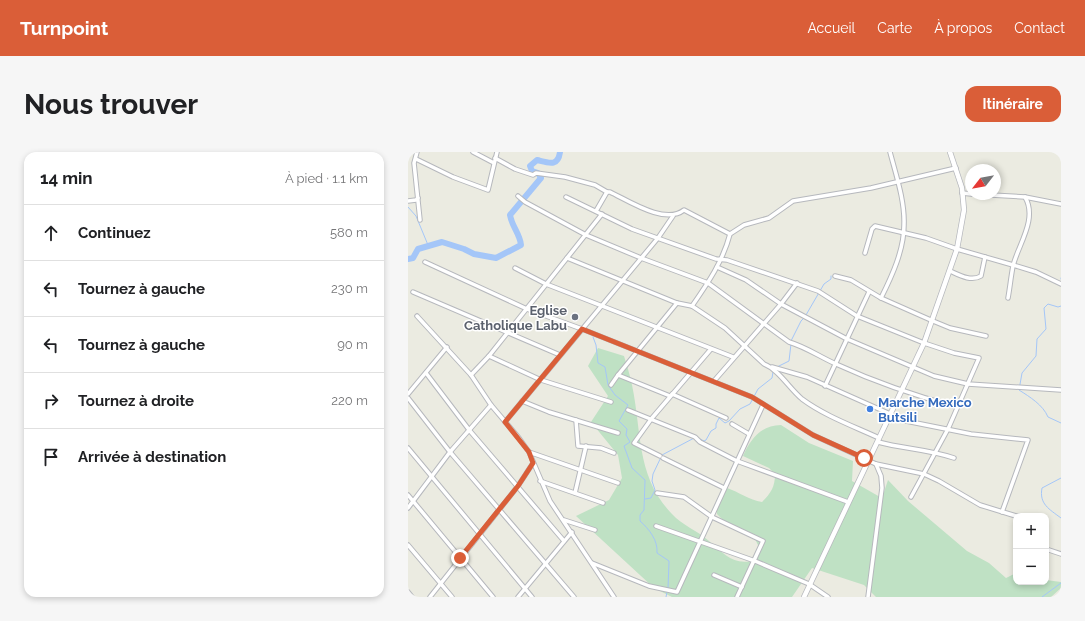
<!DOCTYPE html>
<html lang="fr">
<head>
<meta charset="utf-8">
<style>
	:root { --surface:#fff; --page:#f6f6f6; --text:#202124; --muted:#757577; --line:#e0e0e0; --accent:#da5e38 }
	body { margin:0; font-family:Raleway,sans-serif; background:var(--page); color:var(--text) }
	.controls { position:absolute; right:12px; bottom:12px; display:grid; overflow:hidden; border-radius:8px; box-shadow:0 2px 6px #0003 }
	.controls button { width:36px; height:36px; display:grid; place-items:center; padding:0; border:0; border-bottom:1px solid var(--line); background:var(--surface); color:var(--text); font:20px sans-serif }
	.compass { position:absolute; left:557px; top:12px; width:36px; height:36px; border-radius:50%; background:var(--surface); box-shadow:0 2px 6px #0003; rotate:239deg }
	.stop { position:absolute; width:12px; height:12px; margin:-9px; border:3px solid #da5e38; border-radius:50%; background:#fff }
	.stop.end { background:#da5e38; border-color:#fff; box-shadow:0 1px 4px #0008 }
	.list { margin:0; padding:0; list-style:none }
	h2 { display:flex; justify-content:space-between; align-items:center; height:52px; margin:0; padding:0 16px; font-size:17px }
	h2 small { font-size:13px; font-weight:400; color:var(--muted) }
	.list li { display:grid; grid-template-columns:26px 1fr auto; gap:12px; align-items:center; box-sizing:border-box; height:56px; padding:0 16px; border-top:1px solid var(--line) }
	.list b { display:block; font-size:15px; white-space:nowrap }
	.list em { font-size:13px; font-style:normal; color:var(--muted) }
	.icon { flex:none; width:22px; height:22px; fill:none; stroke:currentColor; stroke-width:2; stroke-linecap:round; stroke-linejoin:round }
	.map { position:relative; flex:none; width:653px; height:445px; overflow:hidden; border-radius:12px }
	header { display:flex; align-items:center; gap:24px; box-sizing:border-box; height:56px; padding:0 20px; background:var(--accent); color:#fff }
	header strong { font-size:19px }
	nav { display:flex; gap:22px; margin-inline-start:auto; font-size:14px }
	.intro { display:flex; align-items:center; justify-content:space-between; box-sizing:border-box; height:96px; padding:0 24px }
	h1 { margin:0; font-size:28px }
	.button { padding:10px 18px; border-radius:12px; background:var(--accent); color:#fff; font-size:14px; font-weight:700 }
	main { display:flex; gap:24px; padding:0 24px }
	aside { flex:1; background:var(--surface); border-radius:12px; box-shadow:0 2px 6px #0003 }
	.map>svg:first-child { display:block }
	.grass { fill:#bfe1c4 }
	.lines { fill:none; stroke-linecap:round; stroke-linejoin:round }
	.stream { stroke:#a4c6f8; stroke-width:1 }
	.river { stroke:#a4c6f8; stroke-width:6 }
	.minor-casing { stroke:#b6b8bd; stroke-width:5.5 }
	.tertiary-casing { stroke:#b6b8bd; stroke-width:6 }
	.minor { stroke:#fff; stroke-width:3.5 }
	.tertiary { stroke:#fff; stroke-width:4.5 }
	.route { stroke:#da5e38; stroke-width:5 }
	.worship-dot { fill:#6b7280; stroke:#fff; stroke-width:1.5 }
	.shop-dot { fill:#3f7fe0; stroke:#fff; stroke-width:1.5 }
	.labels { text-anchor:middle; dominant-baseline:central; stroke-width:3; stroke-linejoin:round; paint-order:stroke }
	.worship-label { font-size:13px; font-weight:bold; fill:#5b616d; stroke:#fff; text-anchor:end }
	.shop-label { font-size:13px; font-weight:bold; fill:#366cbe; stroke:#fff; text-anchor:start }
</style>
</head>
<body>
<header>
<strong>Turnpoint</strong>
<nav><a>Accueil</a><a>Carte</a><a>À propos</a><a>Contact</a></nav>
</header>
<div class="intro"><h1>Nous trouver</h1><a class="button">Itinéraire</a></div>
<main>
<aside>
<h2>14 min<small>À pied · 1.1 km</small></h2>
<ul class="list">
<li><svg class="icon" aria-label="ahead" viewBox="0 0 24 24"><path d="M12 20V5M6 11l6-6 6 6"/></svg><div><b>Continuez</b></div><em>580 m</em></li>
<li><svg class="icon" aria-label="left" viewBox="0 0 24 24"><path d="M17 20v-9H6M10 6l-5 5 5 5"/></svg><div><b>Tournez à gauche</b></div><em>230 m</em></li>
<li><svg class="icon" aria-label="left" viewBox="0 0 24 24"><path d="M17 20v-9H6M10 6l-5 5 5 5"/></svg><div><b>Tournez à gauche</b></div><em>90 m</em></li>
<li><svg class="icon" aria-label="right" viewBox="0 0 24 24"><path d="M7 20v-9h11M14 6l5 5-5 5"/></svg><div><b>Tournez à droite</b></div><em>220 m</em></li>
<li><svg class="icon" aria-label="arrive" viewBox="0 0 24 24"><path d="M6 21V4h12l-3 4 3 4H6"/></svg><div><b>Arrivée à destination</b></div></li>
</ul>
</aside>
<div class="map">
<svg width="653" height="445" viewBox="0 0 653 445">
	<rect width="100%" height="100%" fill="#ebebe1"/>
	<path class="grass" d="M190,196L216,204C219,214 222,223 224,233C234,280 228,325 264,362C274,373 290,379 301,389C316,402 328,416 349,407L351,395L345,383L316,369L309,362L308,354L319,336C331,340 341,348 354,350C363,341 367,335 367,322L361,316L335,304C342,288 353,273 373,273L401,291L445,309L444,329L472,345L474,346L480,328L500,349L559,399L581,411L598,426L608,421V430H638V428L653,430V436L643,445H468L456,433L404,416L384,445H264L246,436L168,364L201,348L214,326L210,303L183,270L200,244L180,214Z"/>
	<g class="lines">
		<g class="stream">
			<path d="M0,55L8,64L20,93"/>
			<path d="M653,126V127"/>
			<path d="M653,154L650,155L640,152L636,156L638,177L629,187L628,204L614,221L611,238C622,245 635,253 640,265L653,271"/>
			<path d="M398,163L416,132L423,127V124"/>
			<path d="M185,185L188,193L190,211L197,215L200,233L207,243L220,253L211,269L219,277L218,283L222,290L216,294L224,316L237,328L236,358L232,363V369C241,377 250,388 249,401L261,409L260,437"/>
			<path d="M383,189L393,169L396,166"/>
			<path d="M369,215L381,209L383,192"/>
			<path d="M653,326L634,336C631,352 641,357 653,366"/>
			<path d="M237,347L243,346L247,338L244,329L245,322L254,303L288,285L296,289L298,288L303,279L308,276V272L311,266L317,271L321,269L332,257L342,252L350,237L364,226L365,220"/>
			<path d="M258,445L259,440"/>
			<path d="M634,445L653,431"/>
		</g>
		<path class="river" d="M0,107L5,106L10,97L34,90L56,97L66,102L88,106L113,93C112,82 104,75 102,63L133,26L130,21L124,19L122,14L129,8C141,11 150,15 152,0"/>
		<defs>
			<g id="minor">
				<path d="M9,0L6,11L12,68"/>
				<path d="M65,0L86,11"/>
				<path d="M87,6L107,17L125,23L128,21L157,25L187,33L199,40H202C221,49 257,73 276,58L322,82"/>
				<path d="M8,7L45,25L80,38L89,0"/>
				<path d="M554,41L563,42"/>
				<path d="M565,42L617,45L653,52"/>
				<path d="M110,44L117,50L178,83L233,106L300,131L381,190C398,195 412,205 428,212C467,230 508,244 549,255"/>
				<path d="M158,45L224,77L308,107L319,108L410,139L449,164L516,191L546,201L571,206L540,277L503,345"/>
				<path d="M0,49L8,48L10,46"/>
				<path d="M188,59L199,40"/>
				<path d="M457,101L464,77L467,74L518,86L549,97L605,113L628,120L653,132"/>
				<path d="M159,106L269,151L284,154L317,176L356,212C371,218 381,236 394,247C417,264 445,274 471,286"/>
				<path d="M17,110L119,157L174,177L344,245L405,283L468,312L516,322L531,329L572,353L608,364"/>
				<path d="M309,115L338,128L373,152L439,187L526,224L560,232L653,238"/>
				<path d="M107,116L138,132L325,205"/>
				<path d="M542,119C551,123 563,130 573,124L577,105"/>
				<path d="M427,124L443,128L473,146L525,169L542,176L578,184"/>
				<path d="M5,140L152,203"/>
				<path d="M473,146C484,124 496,98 496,73C497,49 488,23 482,0"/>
				<path d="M600,146C602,135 603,124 605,114C610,93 630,67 617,45"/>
				<path d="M284,154C300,131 315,109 322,82L336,73L361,66L385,49L463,36L548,16"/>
				<path d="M9,164L63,223L83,253L111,286L121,300L142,349L206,445"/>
				<path d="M81,204L133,228L203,250"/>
				<path d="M364,215L399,225L498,269L563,282L620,288L594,360"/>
				<path d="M18,221L62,279L156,389"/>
				<path d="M63,223L81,204L194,62"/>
				<path d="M210,223L262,244"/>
				<path d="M306,229L373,152L389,131"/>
				<path d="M203,233L210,223L269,151"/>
				<path d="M417,234L461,140"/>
				<path d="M0,242L39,195"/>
				<path d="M264,242L318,266"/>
				<path d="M0,246L42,300L166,445"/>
				<path d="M114,249L141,260L210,281"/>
				<path d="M220,258L287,285L292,290L329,309L440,350"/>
				<path d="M168,268L170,294L193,296L206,301"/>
				<path d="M97,270L250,86L265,64"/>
				<path d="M324,272L341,282"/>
				<path d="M470,290C496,297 519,297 546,306"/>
				<path d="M0,296L124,445"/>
				<path d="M121,300L210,331"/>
				<path d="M252,304L226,291L244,266L303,197"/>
				<path d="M255,306L316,336"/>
				<path d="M132,329L195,351"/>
				<path d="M167,341L178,294"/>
				<path d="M249,341L276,345L304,365L355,389L329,445"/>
				<path d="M0,343L85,445"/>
				<path d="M0,356L42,300L83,253"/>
				<path d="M611,364H617"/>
				<path d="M156,368L187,378"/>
				<path d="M248,374L347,409L401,432L420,445"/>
				<path d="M0,393L44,445"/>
				<path d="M638,397L653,402"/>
				<path d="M184,411L241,434L269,440L355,253"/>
				<path d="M306,423L334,435"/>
				<path d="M0,440L4,445"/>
				<path d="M22,445L110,334L125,311"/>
				<path d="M110,445L164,380"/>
				<path d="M460,445L474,336L473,324L468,312"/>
			</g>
			<path id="tertiary" d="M396,445L516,191L549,97L556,58L554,36L542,0"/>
		</defs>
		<use href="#minor" class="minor-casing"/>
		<use href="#tertiary" class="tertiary-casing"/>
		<use href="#minor" class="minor"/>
		<use href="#tertiary" class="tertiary"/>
	</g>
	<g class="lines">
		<path class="route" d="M52,406L110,334L125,311L121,300L97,270L174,177L344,245L405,283L456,306"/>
	</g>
	<circle class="worship-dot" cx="167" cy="165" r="4"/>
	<circle class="shop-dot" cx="462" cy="257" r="4"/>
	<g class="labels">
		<g class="worship-label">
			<text x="159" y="158">Eglise<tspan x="159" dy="15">Catholique Labu</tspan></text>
		</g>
		<g class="shop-label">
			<text x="470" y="250">Marche Mexico<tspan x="470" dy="15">Butsili</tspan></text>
		</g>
	</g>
</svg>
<div class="controls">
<button>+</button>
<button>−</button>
</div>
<svg class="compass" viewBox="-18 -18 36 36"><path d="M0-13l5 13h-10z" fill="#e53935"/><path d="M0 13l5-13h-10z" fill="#757577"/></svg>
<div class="stop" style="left:456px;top:306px"></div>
<div class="stop end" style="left:52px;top:406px"></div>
</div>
</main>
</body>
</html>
